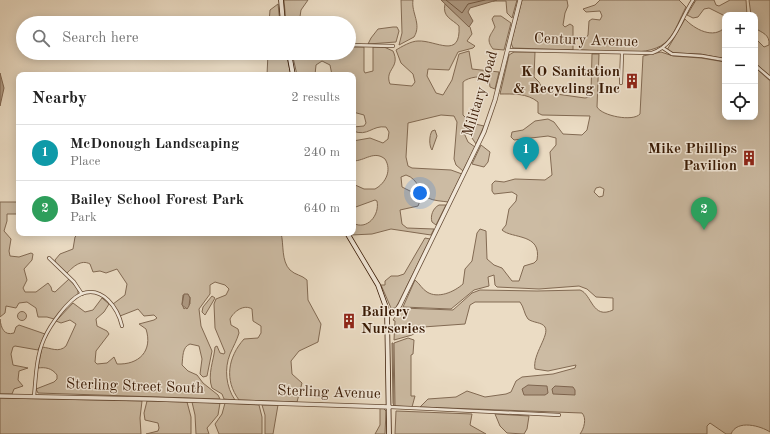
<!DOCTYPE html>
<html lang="en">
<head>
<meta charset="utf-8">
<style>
	:root { --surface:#fff; --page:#f6f6f6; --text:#222; --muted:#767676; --line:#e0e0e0; --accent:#8f2418 }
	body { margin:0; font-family:"Old Standard TT",serif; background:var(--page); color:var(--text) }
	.controls { position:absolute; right:12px; top:12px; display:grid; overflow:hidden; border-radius:8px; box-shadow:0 2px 10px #0003 }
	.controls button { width:36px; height:36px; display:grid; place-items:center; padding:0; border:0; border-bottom:1px solid var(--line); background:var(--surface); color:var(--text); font:20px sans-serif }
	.you { position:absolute; left:420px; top:193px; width:14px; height:14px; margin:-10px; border:3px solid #fff; border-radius:50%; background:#1a73e8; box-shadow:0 0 0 6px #1a73e833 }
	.badge { display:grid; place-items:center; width:26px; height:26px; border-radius:50%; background:var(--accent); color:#fff; font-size:13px; font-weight:700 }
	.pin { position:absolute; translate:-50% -33px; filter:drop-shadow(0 1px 2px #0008) }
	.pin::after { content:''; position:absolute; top:21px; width:14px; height:12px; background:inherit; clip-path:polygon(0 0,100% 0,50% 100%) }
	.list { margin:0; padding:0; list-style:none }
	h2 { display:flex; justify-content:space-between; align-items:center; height:52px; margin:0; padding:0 16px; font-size:17px }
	h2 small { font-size:13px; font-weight:400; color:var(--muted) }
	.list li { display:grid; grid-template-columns:26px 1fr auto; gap:12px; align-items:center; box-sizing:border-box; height:56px; padding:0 16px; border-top:1px solid var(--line) }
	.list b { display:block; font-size:15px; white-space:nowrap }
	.list p { margin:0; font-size:13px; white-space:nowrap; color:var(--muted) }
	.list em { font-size:13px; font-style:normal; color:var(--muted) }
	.icon { flex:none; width:22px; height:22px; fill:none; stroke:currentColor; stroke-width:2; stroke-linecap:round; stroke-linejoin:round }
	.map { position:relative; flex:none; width:770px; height:434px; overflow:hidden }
	.search { position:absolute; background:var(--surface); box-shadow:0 2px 10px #0003; left:16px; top:16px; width:340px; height:44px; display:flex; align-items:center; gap:10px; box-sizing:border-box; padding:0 14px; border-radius:22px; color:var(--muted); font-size:15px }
	.panel { position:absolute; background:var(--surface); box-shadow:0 2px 10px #0003; left:16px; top:72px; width:340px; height:164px; border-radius:8px }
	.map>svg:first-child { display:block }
	.green { fill:#ccbba3; stroke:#826a53; fill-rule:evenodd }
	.water { fill:#ae9982; stroke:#7e654f }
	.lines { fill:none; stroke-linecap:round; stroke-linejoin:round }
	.shore { stroke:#725842; stroke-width:1 }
	.minor-casing { stroke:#644933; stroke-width:4 }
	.tertiary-casing { stroke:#644933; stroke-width:5 }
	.secondary-casing { stroke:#371803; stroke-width:5.5 }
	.minor { stroke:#f2e8d9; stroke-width:2.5 }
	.tertiary { stroke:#f2e8d9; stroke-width:3.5 }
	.secondary { stroke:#f2e8d9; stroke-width:4 }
	.labels { text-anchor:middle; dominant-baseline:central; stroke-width:3; stroke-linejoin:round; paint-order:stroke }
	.street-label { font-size:15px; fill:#371803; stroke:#f2e8d9 }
	.poi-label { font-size:15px; font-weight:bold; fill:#371803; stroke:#f2e8d9; text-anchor:end }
</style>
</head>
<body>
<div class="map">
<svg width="770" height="434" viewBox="0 0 770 434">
	<rect width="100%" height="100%" fill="#ebdcc4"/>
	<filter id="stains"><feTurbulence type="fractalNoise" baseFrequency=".005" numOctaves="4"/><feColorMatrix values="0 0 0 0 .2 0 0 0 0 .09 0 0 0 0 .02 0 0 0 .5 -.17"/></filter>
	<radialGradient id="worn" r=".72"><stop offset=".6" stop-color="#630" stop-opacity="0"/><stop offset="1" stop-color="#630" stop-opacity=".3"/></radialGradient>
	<g class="green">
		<path d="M284,0H308L301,10L299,23H286Z"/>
		<path d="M401,0H413C411,13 422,24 414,37L399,45L402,33Z"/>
		<path d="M497,0H517L512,18L507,13L506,1H493Z"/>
		<path d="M522,0H567L568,6L565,13L563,25L565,27L570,24L573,26V50L513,48L511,43Z"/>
		<path d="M600,0H679L686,7C680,18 676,31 668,40C652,59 605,51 581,50L583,42L588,35L589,21L592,19L600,20L602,16L600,11L586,12L583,9L595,5Z"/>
		<path d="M696,0H714L716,5L719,6L730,0H746L747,15L725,16L709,8L704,9L698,17L693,18L687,15Z"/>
		<path d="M749,0H770V76L755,63V38L764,47L769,45C770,34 762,33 755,28V15H751Z"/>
		<path d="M278,4L280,23H269L270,10Z"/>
		<path d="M445,4L470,27L472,34L467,41L475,46L473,48L458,52L449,70L428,69L427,76L436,93L443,95L452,80L459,54L469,51L472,69L499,72L495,89L490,87L489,79C483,75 468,77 463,82V115L471,123L484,126L476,144L468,132L464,133L468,142L475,147L463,171L456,165L454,159L457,122L454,116L441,115L408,123L406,157L408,166L412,168L451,170L462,174L448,202C442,201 434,201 428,198C418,192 419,179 406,175L401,177L402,187L416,194L420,201L418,206L400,210L402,224L407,228L434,229L431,235L391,229L372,234L351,235L353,223C367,231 380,215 377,201L375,200L353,208V184L364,189H375C386,183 392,170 385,159C374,150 365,161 353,161V141L370,138L383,143L388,139L389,132L386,127C372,125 368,137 353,131V127L364,126L366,123L364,115L353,112V75H332L330,65L322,61L316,65L315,75H297L292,53H349V47H364V71L365,73L373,71V47H384L393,51C401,68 384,69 390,84L412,86L415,82L413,74L401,63L396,50C401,47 411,41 418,41C436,40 461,60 459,26C452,19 442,17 445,4Z"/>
		<path d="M494,16H501L511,23L504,50L493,49C485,39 491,35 495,27L492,19Z"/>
		<path d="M685,19C694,29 714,40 725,27V59L701,54L674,53L667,50Z"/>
		<path d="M393,27H397L399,31L396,42L368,44L371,38L378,29Z"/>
		<path d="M514,52H535L534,77L539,82L543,90L549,93L585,98L590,97L591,93L592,54H599L597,107C602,116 633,122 640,114L643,56L661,52L673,56L701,58L725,62V117H755V67L770,81V432C761,426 737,419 731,434H726L710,423L707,426V434H580C584,429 587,418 582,413L420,407L428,399L456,397L467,391L485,397L506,394L511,392L516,381L522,377L553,374L575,368L576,365L548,371L535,369C532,355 550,335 545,327C542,322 533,323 528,319C524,314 524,307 520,302H475L470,305L465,324L423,327L412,335L394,340L395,321L393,320L402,308L453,310L472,293L480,290L537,291L580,290C592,294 592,320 613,310V298L596,297L587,289L579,286L539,289L497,287L495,285L494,275L488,277L489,286L474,290L451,309L403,307L415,280C420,284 422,289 427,292C438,299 454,292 463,284L465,269L472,261L477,233L480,229L486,231L487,259L494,265L502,268L512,281H519L524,266L534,263L537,260C542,233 512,239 502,230L506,225L509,209L516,201L517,195L512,192L494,194L492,191V184L495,181L504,182L515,179L545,180L552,175L550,152L556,145V138L548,136L514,140L511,137L512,132L523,130L535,121L548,119L554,122L563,134L582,135L587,130L590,116L542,115L538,113V102C527,93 513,94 500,94L509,55ZM600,187L604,189L603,196L599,197L594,192L596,188Z"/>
		<path d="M268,53H286L291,75H267Z"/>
		<path d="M435,130L437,136L432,150C429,146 429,136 432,131Z"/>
		<path d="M481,145L490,152L488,162L484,167L472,164Z"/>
		<path d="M0,202H19V214H7V221L4,231L11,239L9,251L10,256L19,257L31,253L33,254L32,260L24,269L27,280L23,288L25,292H36L48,283L51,287L52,291L55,292L69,279L78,289V294L54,319L47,317H38L36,308L27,302L19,303L16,308L6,306L5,313L0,317Z"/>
		<path d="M439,205H446L436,225L432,222C430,216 433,208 439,205Z"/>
		<path d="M79,233H281C284,244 281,261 290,270C295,275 302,275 307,280L308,300L321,324L318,342L299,351L291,361L292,374L302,383L297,402L239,400C224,380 228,357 244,339L258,338L261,333V326L253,321L252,309C244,304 234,311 230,319L231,325L238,329L239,333C237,340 233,347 230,354C224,369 226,387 235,400L224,399L222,394L212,388C207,375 214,360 215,347L217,346L220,353L224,354L225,352L215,328L214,304L216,299L226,295L229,289L225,285L215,282L210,285V294L199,309L201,326L212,351L207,376L203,377L200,374L202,359L199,346L190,344C182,347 183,357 182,365L188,371L197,375L203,383L218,395L220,399L38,393L36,389L54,382L57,379V375C52,368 45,367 38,368L42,347C51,348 59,353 66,346L76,324L70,320L61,323L56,321L73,303L85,312L93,310L102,298L109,304L104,312L96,319L97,326L107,331L109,334L96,351L95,362L97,364L107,363L114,357L117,364C139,365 153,351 146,329L139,324L154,320L157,318L154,315L144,316L138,309L120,316L113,304L125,295L127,284L117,269L106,273L100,271L93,272L90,264C81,259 73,267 67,273L56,264L55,260L60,254L73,249L75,237ZM183,295L190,297V304L184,309L182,304Z"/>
		<path d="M425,238L430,239L397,306L395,308H391L381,285H385V281L391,276H398L404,274Z"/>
		<path d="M212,296L215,298L205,315L202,312L203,307Z"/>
		<circle cx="22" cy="316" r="4.5"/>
		<path d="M0,319C1,328 4,336 14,333L16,327L19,325L45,334L38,350L15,346L13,347L11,354L13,365L28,368L19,371L18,380L23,386L14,389L12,394H0Z"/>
		<path d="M408,338L414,340L413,354L411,355V396H415L412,407L395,406L394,343Z"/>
		<path d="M392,343H393L394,406L393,403Z"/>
		<path d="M0,398L142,401L140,418L141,434H0Z"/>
		<path d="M147,401L187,402L191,417V434H146L158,431L159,428L158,423L145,420L144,413Z"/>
		<path d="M192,402L220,403L218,415L207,428L209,434H196L195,415Z"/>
		<path d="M225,403L259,405L262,417V434H219L215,424L222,414Z"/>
		<path d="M262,405H278L273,434H265V415Z"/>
		<path d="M380,407L383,408L386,411L385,434H375L380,425Z"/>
		<path d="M396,411L472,414L470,425L486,434H395Z"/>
		<path d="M495,414L529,416L527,429L524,434L507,433L500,426Z"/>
	</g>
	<g class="water">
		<path d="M441,0H497L470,8L468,12L473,21L469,27Z"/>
		<path d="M0,73L4,88L0,106Z"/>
		<path d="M184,294H188L190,298L189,306L187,309L182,305Z"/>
		<path d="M528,385L547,386L548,393L545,395H524L522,389Z"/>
		<path d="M555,386L573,387L575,390V395L553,394L552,389Z"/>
	</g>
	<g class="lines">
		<path class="shore" d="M446,0L462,13L468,4L485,0"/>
		<defs>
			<g id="minor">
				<path d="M349,45L393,46"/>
				<path d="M663,48L672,54L702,56L725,60"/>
				<path d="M508,50L652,53C676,45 680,19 693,0"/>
				<path d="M755,65L770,78"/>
				<path d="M621,83L622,53"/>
				<path d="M49,258L74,282L82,294"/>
				<path d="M34,396C36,377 36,357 44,339C50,325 68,300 81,294C103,285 118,309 122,326"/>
				<path d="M390,407L559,415"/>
			</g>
			<g id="tertiary">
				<path d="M388,314L396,311L400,305L484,132L495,100L520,0"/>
				<path d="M0,396L151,399L390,407"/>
			</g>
			<g id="secondary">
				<path d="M281,0L283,23"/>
				<path d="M289,53L293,75"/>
				<path d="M347,233L378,285L387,310L389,434"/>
			</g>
		</defs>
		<use href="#minor" class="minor-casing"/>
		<use href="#tertiary" class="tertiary-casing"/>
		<use href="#secondary" class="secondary-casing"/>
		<use href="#minor" class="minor"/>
		<use href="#tertiary" class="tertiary"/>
		<use href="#secondary" class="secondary"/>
	</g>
	<defs>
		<symbol id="building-bare" viewBox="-9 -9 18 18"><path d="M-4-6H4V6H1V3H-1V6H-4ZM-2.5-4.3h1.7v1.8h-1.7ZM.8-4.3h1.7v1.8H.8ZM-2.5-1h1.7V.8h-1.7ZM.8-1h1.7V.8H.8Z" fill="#8f2418" stroke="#f2e8d9" stroke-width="2.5" paint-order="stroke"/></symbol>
	</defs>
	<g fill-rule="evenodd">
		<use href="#building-bare" x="621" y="70" width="22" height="22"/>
		<use href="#building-bare" x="738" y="147" width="22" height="22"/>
		<use href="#building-bare" x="338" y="310" width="22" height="22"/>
	</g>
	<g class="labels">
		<g class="street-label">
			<text transform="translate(586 41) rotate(2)">Century Avenue</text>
			<text transform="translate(481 94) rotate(-73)">Military Road</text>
			<text transform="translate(135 387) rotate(2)">Sterling Street South</text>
			<text transform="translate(329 393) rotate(2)">Sterling Avenue</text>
		</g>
		<g class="poi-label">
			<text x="620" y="72">K O Sanitation<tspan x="620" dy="17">&amp; Recycling Inc</tspan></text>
			<text x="737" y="149">Mike Phillips<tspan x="737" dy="17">Pavilion</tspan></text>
			<text x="361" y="312" text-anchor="start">Bailery<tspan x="361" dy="17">Nurseries</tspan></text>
		</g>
	</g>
	<rect width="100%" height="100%" filter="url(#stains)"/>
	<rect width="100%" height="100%" fill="url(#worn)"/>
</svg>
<div class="controls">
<button>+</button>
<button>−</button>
<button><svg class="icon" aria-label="locate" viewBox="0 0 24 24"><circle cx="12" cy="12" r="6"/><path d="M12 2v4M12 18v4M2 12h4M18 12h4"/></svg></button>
</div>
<div class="you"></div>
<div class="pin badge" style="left:526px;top:170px;background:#0f9aa8">1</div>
<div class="pin badge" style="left:704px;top:230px;background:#2e9e5b">2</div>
<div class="search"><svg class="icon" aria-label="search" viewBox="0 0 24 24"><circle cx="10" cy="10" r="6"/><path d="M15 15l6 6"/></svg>Search here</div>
<section class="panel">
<h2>Nearby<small>2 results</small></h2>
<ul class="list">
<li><span class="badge" style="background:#0f9aa8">1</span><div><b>McDonough Landscaping</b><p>Place</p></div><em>240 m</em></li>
<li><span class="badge" style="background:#2e9e5b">2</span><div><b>Bailey School Forest Park</b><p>Park</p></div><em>640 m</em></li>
</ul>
</section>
</div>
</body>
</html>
